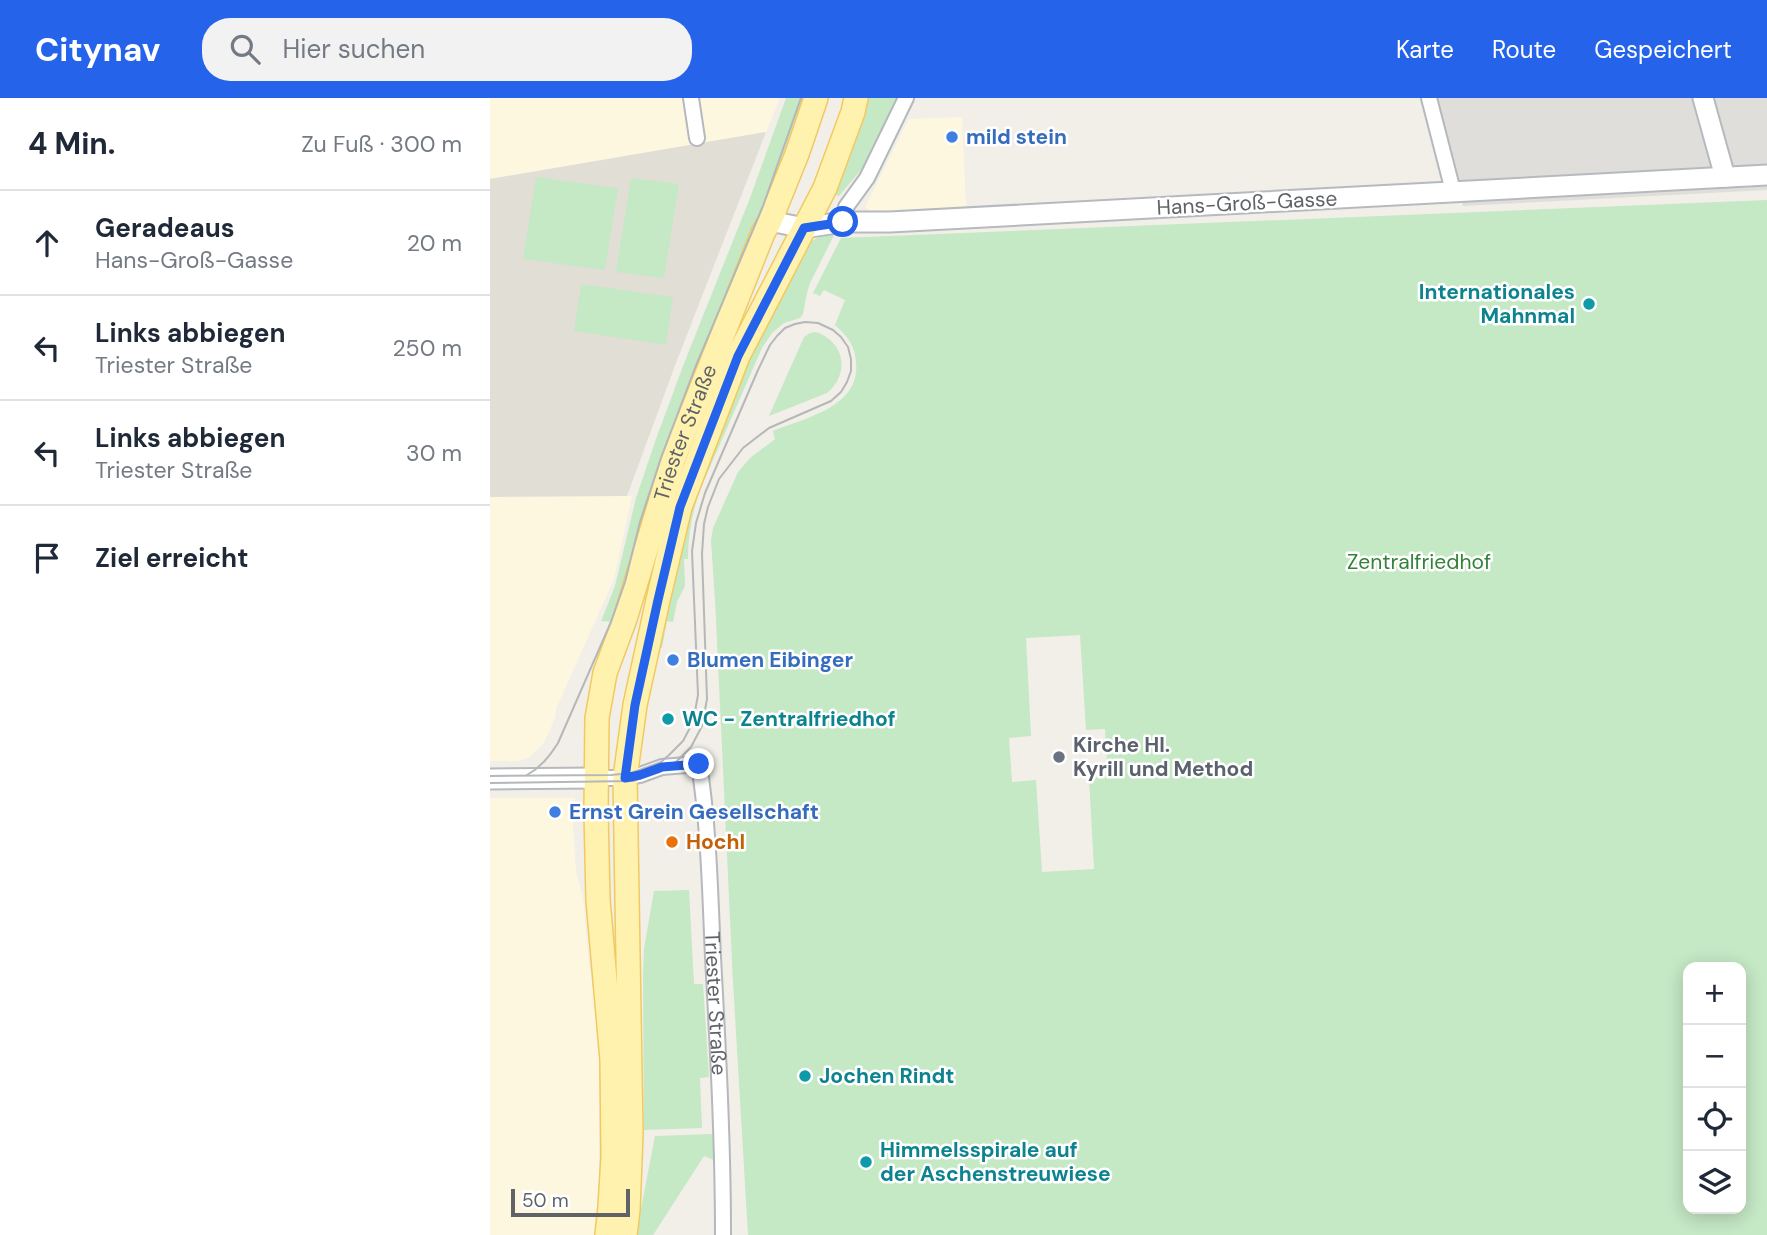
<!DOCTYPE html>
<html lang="de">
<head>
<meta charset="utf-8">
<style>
	:root { --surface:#fff; --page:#f2f2f3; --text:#1f2937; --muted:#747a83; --line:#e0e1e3; --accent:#2563eb }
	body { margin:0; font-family:"DM Sans",sans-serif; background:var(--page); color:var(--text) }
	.controls { position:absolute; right:21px; bottom:21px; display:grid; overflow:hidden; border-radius:14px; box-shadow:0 4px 18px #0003 }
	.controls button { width:63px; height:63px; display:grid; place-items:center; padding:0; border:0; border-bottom:2px solid var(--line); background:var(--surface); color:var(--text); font:35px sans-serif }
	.scale { position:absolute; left:21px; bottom:18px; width:119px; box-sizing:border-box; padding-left:7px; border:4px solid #5f6368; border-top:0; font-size:19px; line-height:24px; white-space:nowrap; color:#5f6368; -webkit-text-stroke:5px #fff; paint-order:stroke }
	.stop { position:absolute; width:21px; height:21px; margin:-16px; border:5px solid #2563eb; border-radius:50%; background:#fff }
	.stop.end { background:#2563eb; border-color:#fff; box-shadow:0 2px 7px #0008 }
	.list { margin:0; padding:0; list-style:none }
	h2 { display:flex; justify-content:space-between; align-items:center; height:91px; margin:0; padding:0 28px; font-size:30px }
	h2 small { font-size:23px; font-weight:400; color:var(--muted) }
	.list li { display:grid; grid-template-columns:46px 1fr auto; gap:21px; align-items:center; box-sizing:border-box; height:105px; padding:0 28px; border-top:2px solid var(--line) }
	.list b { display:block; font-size:26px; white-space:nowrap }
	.list p { margin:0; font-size:23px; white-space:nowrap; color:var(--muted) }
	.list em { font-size:23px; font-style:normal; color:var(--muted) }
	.icon { flex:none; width:38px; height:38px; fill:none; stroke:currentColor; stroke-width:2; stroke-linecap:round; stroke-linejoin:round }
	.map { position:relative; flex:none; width:1277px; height:1137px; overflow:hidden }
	header { display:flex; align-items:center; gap:42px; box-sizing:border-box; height:98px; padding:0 35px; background:var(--accent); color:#fff }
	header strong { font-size:33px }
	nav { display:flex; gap:38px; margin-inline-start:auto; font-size:24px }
	.search { width:490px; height:63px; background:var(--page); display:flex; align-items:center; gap:18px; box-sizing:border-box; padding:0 24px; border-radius:28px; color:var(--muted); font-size:26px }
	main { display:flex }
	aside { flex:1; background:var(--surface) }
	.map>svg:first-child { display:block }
	.commercial { fill:#fef7e0 }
	.industrial { fill:#e0deda }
	.education { fill:#e1ded6 }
	.green { fill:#c5e8c5; fill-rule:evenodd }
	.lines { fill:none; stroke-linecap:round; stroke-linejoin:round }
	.street-casing { stroke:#b5b8bc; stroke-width:18 }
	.secondary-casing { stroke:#b6babf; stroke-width:23 }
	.primary-casing { stroke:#f2c960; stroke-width:26 }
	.street { stroke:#fff; stroke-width:14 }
	.secondary { stroke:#fff; stroke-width:19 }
	.primary { stroke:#fff2af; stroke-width:23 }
	.tram { stroke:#b6b7b8; stroke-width:2 }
	.route { stroke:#2563eb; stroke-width:9 }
	.shop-dot { fill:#3f7fe0; stroke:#fff; stroke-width:2.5 }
	.culture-dot { fill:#0f9aa8; stroke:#fff; stroke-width:2.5 }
	.worship-dot { fill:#6b7280; stroke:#fff; stroke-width:2.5 }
	.food-dot { fill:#e8710a; stroke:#fff; stroke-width:2.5 }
	.labels { text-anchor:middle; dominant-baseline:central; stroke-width:5; stroke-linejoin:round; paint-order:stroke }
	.shop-label { font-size:21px; font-weight:bold; fill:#366cbe; stroke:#fff; text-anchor:start }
	.street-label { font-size:21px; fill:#5f6368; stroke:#fff }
	.culture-label { font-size:21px; font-weight:bold; fill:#0d838f; stroke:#fff; text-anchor:start }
	.park-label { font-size:21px; fill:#348238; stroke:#fff }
	.worship-label { font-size:21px; font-weight:bold; fill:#5b616d; stroke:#fff; text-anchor:start }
	.food-label { font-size:21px; font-weight:bold; fill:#c56008; stroke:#fff; text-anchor:start }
</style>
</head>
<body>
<header>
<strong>Citynav</strong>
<div class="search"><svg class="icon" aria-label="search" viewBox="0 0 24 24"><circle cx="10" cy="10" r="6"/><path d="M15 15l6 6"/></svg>Hier suchen</div>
<nav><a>Karte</a><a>Route</a><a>Gespeichert</a></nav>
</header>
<main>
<aside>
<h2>4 Min.<small>Zu Fuß · 300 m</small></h2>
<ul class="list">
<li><svg class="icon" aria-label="ahead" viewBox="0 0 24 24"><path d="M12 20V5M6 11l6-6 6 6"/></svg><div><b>Geradeaus</b><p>Hans-Groß-Gasse</p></div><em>20 m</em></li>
<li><svg class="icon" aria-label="left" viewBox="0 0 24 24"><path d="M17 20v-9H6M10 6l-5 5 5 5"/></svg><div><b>Links abbiegen</b><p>Triester Straße</p></div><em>250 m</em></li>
<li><svg class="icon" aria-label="left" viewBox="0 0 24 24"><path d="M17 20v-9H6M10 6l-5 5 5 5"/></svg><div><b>Links abbiegen</b><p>Triester Straße</p></div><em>30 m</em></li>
<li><svg class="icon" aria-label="arrive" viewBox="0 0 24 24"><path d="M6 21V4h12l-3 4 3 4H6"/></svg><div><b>Ziel erreicht</b></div></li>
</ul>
</aside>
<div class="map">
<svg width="1277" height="1137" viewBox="0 0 1277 1137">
	<rect width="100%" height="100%" fill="#f1efe8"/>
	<g class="commercial">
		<path d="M0,0H290L276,34L0,81Z"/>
		<path d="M472,19L476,109L380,113L375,109L419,21Z"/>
		<path d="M142,398L124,481L66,611L65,620L54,645L39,659L28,663H0V399Z"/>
		<path d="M0,700H85L83,728L86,774L93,800L99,866L109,932V1125L106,1137H0Z"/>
	</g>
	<path class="industrial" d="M946,0H1277V92L973,108Z"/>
	<path class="education" d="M276,34L186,265L137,398L0,399V81Z"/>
	<g class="green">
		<path d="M296,0H316L123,524L111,523L125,488L146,400L166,341L193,268L260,100Z"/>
		<path d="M370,0H409L380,61L349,98L342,96Z"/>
		<path d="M46,79L128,90L115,172L33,161Z"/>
		<path d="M141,80L189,86L174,180L126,174Z"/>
		<path d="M1277,102V1137H258L243,884L225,501L221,443L223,430L248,374L260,360L285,341L283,333C315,320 371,309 366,264C365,247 357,238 345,227L355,202L334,192L330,198L323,195L351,140ZM590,537L596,632L615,631L618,678L599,680L604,771L552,774L546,682L522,684L519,640L541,638L536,540ZM1198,869H1251V1111H1198Z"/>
		<path d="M345,135L320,185L317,195L313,216L310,220L294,225L282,235L272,250L213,385C203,410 198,434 198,461H194L195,488L187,504L183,524L177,523L172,550H167L204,395L233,308L318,146C327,139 334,136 345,135Z"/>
		<path d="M91,186L183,199L176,247L84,233Z"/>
		<path d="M326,234C355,244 360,276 337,295L279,318L314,239L320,235Z"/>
		<path d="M199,792L204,886H213L219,979L210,980L212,1030L154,1032L153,877L154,851L164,793Z"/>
		<path d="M223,1036L224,1062L214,1058L163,1137H146L165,1038Z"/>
	</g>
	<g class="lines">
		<defs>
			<g id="street">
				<path d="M201,0L207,40"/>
				<path d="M939,0L963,93"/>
				<path d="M353,124L356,109L377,80L416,0"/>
				<path id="s1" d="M106,680H135L150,677L172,669L209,666C219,730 220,794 223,859C228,951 233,1044 233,1137"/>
			</g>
			<g id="secondary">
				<path d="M1213,0L1235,79"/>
				<path d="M280,123L314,130L353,124H400L1277,77"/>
				<path d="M0,681L106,680"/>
			</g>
			<g id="primary">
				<path id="s2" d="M117,1137L120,1109L123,1059L122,962L108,802L106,713L107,620L115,575L135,521L183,362L273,135L280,123L307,56L326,0"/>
				<path d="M135,1137L138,1112L141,1036L135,680L145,607L168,502L190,409L248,258L335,90L363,14L366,0"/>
			</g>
		</defs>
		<use href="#street" class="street-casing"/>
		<use href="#secondary" class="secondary-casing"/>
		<use href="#primary" class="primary-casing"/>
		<use href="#street" class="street"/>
		<use href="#secondary" class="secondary"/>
		<use href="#primary" class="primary"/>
		<g class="tram">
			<path d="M37,677C51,669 59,659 68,645L121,524L135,484L150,424L171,360L205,270L273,108L311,0"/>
			<path d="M0,678L121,677L141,675L171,664L179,657L193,643L203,624L208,597L202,453L206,425L215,395L268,272L280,247L287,238L295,230L305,226L315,224L328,225L343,232L351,239L358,249L361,261V273L357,284L351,294L341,303L279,330L253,350L229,381L218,409L214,426L212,456L217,601L212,628L201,649L186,664L170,674L143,683L0,685"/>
		</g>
	</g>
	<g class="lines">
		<path class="route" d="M209,666L172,669L150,677L135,680L145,607L168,502L190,409L248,258L314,130L353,124"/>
	</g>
	<g class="shop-dot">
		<circle cx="462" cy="39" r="7"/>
		<circle cx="183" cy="562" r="7"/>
		<circle cx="65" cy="714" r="7"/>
	</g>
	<g class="culture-dot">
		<circle cx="1099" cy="206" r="7"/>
		<circle cx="178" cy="621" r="7"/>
		<circle cx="315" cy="978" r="7"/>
		<circle cx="376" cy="1064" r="7"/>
	</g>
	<circle class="worship-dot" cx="569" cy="659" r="7"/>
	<circle class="food-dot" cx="182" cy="744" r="7"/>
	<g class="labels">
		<g class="shop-label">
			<text x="476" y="39">mild stein</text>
			<text x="197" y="562">Blumen Eibinger</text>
			<text x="79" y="714">Ernst Grein Gesellschaft</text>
		</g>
		<g class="street-label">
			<text transform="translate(757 105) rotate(-3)">Hans-Groß-Gasse</text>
			<text stroke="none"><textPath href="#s2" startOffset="817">Triester Straße</textPath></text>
			<text stroke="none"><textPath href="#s1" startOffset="345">Triester Straße</textPath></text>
		</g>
		<g class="culture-label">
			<text x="1085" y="194" text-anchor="end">Internationales<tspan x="1085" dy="24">Mahnmal</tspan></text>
			<text x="192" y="621">WC - Zentralfriedhof</text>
			<text x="329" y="978">Jochen Rindt</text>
			<text x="390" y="1052">Himmelsspirale auf<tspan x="390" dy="24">der Aschenstreuwiese</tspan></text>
		</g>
		<g class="park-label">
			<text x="929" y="464">Zentralfriedhof</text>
		</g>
		<g class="worship-label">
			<text x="583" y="647">Kirche Hl.<tspan x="583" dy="24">Kyrill und Method</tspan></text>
		</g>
		<g class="food-label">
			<text x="196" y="744">Hochl</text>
		</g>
	</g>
</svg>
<div class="controls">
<button>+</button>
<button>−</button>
<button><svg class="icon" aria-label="locate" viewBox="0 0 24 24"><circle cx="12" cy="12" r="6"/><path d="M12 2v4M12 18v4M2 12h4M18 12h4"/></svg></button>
<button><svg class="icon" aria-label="layers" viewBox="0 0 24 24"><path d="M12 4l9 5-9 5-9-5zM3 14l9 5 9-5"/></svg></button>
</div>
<div class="scale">50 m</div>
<div class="stop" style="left:353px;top:124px"></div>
<div class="stop end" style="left:209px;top:666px"></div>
</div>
</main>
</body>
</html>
